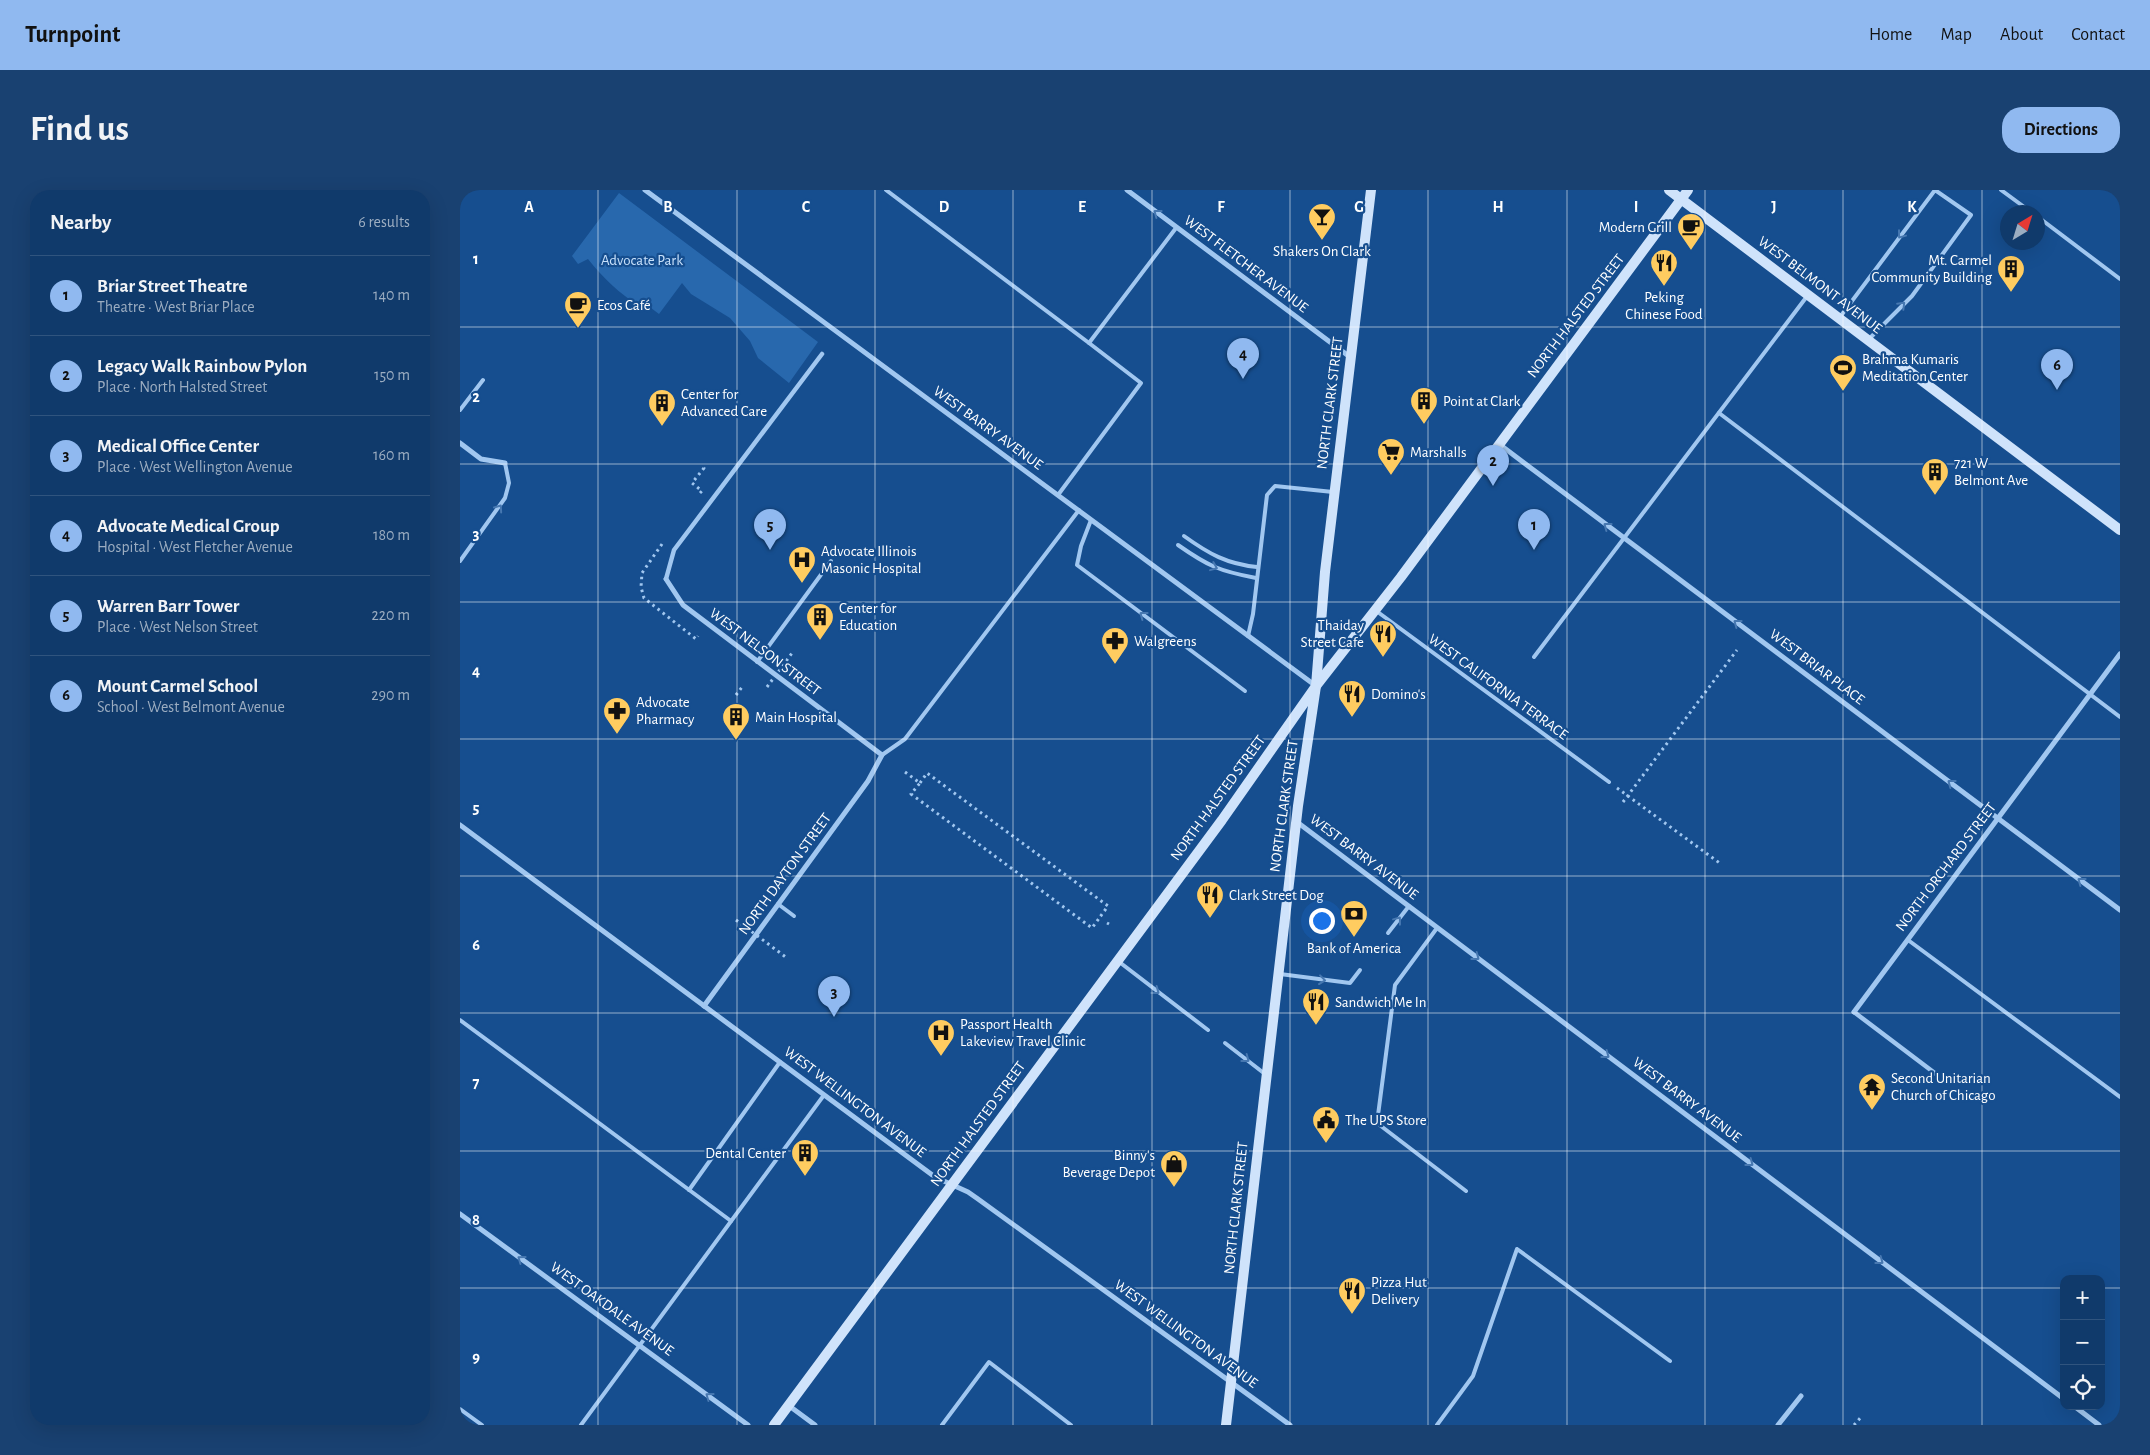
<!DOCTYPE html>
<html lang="en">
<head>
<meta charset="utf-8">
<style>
	:root { --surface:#103a6b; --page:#194171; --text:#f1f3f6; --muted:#9cadc1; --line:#30547e; --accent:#90b9f0 }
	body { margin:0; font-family:"Alegreya Sans",sans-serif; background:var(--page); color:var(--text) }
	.controls { position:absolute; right:15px; bottom:15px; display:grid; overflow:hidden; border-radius:10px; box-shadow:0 5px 20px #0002 }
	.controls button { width:45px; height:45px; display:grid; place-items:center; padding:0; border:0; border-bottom:1px solid var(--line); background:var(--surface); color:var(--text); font:25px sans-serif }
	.compass { position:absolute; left:1540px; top:15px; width:45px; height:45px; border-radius:50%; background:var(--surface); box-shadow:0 5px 20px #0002; rotate:38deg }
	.you { position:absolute; left:861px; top:730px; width:18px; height:18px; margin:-12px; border:4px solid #fff; border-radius:50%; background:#1a73e8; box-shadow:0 0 0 8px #1a73e833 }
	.badge { display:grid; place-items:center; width:32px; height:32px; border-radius:50%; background:var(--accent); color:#111; font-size:16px; font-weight:700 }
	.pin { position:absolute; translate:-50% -41px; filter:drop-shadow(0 1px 2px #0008) }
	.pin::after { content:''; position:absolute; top:26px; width:18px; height:15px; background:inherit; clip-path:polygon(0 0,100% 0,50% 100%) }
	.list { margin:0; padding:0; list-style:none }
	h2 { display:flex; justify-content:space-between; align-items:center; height:65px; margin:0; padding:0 20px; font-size:21px }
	h2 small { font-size:16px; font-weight:400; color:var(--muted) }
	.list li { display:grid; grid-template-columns:32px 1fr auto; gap:15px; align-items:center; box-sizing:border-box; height:80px; padding:0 20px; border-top:1px solid var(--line) }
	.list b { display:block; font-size:19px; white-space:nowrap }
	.list p { margin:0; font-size:16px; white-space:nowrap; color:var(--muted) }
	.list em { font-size:16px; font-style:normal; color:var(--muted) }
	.icon { flex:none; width:28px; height:28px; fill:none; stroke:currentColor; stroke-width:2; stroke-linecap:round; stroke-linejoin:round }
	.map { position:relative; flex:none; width:1660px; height:1235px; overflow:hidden; border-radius:20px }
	header { display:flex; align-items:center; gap:30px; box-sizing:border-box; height:70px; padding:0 25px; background:var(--accent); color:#111 }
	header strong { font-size:24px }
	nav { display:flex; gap:28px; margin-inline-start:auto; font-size:18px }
	.intro { display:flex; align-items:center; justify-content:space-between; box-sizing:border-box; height:120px; padding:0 30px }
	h1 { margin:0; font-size:35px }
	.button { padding:12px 22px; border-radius:20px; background:var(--accent); color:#111; font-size:18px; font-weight:700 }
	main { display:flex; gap:30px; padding:0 30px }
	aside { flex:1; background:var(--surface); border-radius:20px; box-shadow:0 5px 20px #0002 }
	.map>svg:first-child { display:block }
	.green { fill:#2868ad }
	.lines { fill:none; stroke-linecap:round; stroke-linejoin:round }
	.path { stroke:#a1c7f0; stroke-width:3; stroke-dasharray:2.5 4; stroke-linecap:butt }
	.service { stroke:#a1c7f0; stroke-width:4 }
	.pedestrian { stroke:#a1c7f0; stroke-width:4.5 }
	.minor { stroke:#a1c7f0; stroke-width:5 }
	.secondary { stroke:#cfe3fb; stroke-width:10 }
	.path-bridge { stroke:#a1c7f0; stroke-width:3; stroke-dasharray:2.5 4; stroke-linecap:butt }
	.oneway { stroke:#4778b1 }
	.grid { fill:none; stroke:#fff; stroke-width:1; stroke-opacity:0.55 }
	.labels { text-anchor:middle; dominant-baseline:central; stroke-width:4.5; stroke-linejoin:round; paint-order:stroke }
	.poi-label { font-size:15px; fill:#fff; stroke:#164e8f; text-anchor:start }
	.park-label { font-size:15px; fill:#c8e1fb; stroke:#164e8f }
	.street-label { font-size:15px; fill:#fff; stroke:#164e8f }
	.grid-label { font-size:16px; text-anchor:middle; font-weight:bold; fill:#fff; stroke:#164e8f; stroke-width:4.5; stroke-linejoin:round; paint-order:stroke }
</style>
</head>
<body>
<header>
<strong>Turnpoint</strong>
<nav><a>Home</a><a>Map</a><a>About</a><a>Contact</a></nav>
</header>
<div class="intro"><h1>Find us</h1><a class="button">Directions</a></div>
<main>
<aside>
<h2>Nearby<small>6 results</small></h2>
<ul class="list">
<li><span class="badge">1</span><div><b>Briar Street Theatre</b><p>Theatre · West Briar Place</p></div><em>140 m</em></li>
<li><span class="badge">2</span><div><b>Legacy Walk Rainbow Pylon</b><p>Place · North Halsted Street</p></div><em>150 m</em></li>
<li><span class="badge">3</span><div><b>Medical Office Center</b><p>Place · West Wellington Avenue</p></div><em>160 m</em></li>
<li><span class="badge">4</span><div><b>Advocate Medical Group</b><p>Hospital · West Fletcher Avenue</p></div><em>180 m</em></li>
<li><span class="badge">5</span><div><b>Warren Barr Tower</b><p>Place · West Nelson Street</p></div><em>220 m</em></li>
<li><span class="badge">6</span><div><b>Mount Carmel School</b><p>School · West Belmont Avenue</p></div><em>290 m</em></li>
</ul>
</aside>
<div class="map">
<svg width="1660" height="1235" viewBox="0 0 1660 1235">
	<rect width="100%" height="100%" fill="#164e8f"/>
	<path class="green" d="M159,3L358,152L329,193L298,168L290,151L270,128L231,104L222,93L199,124L183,112L179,116C159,103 143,88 128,69L118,74L112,66Z"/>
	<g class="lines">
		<g class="path">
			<path d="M240,303L242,301L232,293L244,278L242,276"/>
			<path d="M202,354L182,383L181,397L184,408L236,449L238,446"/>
			<path d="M276,505L282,497"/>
			<path d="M445,582L460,593L451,604L632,738L640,727L641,728"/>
			<path d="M460,593L467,583L648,716L640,727"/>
			<path d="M1157,598L1261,674"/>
			<path d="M1163,612L1277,460"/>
			<path d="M647,733L649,734"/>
			<path d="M1394,1235L1402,1226"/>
		</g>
		<g class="service">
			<path d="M426,0L629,153"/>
			<path d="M1541,0L1571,22"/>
			<path d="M1578,27L1660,89"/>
			<path d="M1380,127L1475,0L1511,25L1452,106L1410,148"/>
			<path d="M0,220L23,190"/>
			<path d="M1259,223L1660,527"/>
			<path d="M598,305L681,193L629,153L716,38"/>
			<path d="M631,330L621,356L617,375L785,501"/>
			<path d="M724,346C749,364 767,374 797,377"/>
			<path d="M718,355C748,376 759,381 796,388"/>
			<path d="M0,371L45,308L49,293L45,273"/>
			<path d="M915,420L1149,592"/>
			<path d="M788,446L793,424L807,305L815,296L873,302"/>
			<path d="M1074,467L1348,105"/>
			<path d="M297,472L371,371"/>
			<path d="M422,565L445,549L619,320"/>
			<path d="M318,714L334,726"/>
			<path d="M977,738L935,795L917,933L1006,1001"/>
			<path d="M928,743L949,716"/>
			<path d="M1448,750L1660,907"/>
			<path d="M658,771L748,840"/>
			<path d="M820,784L890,793L900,780"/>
			<path d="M0,830L271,1031"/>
			<path d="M765,853L805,884"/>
			<path d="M229,1000L320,872"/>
			<path d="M0,1219L22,1235"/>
			<path d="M121,1235L364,905"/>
			<path d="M482,1235L529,1172L611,1235"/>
			<path d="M977,1235L1013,1186L1057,1059L1210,1171"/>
		</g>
		<g class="pedestrian">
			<path d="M206,389L214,360L362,164"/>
			<path d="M1394,822L1476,884"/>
		</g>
		<g class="minor">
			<path d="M185,0L856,496"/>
			<path d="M667,0L890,167"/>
			<path d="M0,253L21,269L45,273"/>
			<path d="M1039,254L1660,720"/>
			<path d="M206,389L223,415L422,565L408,591L244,816"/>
			<path d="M837,632L1604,1209"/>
			<path d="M0,635L475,987L508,1002L518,1009L830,1235"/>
			<path d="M1394,822L1660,464"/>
			<path d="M0,1024L288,1235"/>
			<path d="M328,1215L355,1235"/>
			<path d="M1614,1216L1639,1235"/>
			<path d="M1318,1235L1341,1206"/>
		</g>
		<g class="secondary">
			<path d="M1209,0L1660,340"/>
			<path d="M314,1235L762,630L856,496L941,387L1228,0"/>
			<path d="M766,1235L838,616L856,496L865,382L911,0"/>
		</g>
		<g class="path-bridge">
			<path d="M307,497L332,463"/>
			<path d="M276,730L327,768"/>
		</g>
	</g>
	<defs><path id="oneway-chevron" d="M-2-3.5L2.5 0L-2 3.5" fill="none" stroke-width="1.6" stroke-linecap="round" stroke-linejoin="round" transform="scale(1.25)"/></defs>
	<g class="oneway">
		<use href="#oneway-chevron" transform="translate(697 23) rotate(-143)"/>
		<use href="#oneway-chevron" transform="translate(1441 45) rotate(127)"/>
		<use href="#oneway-chevron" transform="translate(1442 115) rotate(-45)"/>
		<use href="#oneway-chevron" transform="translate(39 318) rotate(-55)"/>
		<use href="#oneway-chevron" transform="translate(1147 336) rotate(-143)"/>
		<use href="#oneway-chevron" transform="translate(754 377) rotate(22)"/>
		<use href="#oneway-chevron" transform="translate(683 425) rotate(-143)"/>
		<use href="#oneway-chevron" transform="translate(1277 433) rotate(-143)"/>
		<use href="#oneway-chevron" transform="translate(1491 593) rotate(-143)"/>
		<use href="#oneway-chevron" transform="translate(1621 691) rotate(-143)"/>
		<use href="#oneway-chevron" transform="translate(938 730) rotate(-53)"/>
		<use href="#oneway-chevron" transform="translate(1016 767) rotate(37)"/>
		<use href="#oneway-chevron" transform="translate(862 790) rotate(7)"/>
		<use href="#oneway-chevron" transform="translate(696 801) rotate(37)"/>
		<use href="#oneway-chevron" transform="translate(1146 865) rotate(37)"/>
		<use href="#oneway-chevron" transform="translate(786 869) rotate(37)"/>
		<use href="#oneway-chevron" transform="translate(1290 973) rotate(37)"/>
		<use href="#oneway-chevron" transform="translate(61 1069) rotate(-144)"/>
		<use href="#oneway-chevron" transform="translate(1420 1071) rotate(37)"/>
		<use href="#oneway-chevron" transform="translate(249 1206) rotate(-144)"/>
	</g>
	<path class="grid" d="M138,0V1235M277,0V1235M415,0V1235M553,0V1235M692,0V1235M830,0V1235M968,0V1235M1107,0V1235M1245,0V1235M1383,0V1235M1522,0V1235M0,137H1660M0,274H1660M0,412H1660M0,549H1660M0,686H1660M0,823H1660M0,961H1660M0,1098H1604M1641,1098H1660"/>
	<defs>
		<symbol id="bar-pin" viewBox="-11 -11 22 30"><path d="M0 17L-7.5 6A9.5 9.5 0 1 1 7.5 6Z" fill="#ffcc60" stroke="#164e8f"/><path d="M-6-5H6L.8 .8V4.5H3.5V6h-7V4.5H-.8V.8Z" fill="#111"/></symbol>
		<symbol id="cafe-pin" viewBox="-11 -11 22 30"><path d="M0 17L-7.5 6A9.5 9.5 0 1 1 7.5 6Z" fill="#ffcc60" stroke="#164e8f"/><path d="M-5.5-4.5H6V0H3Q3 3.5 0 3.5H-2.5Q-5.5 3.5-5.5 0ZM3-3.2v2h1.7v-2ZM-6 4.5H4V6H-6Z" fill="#111"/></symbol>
		<symbol id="restaurant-pin" viewBox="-11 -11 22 30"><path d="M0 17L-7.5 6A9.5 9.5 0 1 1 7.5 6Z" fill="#ffcc60" stroke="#164e8f"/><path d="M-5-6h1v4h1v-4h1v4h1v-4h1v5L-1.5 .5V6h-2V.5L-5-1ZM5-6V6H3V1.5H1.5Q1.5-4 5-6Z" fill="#111"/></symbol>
		<symbol id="building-pin" viewBox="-11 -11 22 30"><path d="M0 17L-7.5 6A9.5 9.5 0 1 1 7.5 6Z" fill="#ffcc60" stroke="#164e8f"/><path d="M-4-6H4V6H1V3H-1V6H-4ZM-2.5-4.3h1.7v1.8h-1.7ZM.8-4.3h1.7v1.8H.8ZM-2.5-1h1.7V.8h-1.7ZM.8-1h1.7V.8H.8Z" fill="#111"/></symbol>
		<symbol id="stadium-pin" viewBox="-11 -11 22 30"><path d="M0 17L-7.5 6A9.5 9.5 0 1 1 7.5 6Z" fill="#ffcc60" stroke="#164e8f"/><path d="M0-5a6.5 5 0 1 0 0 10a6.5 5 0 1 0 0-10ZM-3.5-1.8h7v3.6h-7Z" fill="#111"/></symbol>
		<symbol id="supermarket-pin" viewBox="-11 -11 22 30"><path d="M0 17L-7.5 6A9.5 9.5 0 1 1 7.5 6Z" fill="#ffcc60" stroke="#164e8f"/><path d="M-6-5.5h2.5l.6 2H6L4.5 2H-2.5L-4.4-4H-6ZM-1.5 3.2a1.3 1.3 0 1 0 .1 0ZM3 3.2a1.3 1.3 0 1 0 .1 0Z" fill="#111"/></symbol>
		<symbol id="hospital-pin" viewBox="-11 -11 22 30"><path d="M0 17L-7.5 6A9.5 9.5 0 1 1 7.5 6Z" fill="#ffcc60" stroke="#164e8f"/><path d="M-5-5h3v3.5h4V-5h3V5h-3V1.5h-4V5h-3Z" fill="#111"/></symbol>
		<symbol id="pharmacy-pin" viewBox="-11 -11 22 30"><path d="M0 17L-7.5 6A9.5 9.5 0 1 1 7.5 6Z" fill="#ffcc60" stroke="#164e8f"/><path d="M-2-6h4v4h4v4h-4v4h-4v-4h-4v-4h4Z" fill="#111"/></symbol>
		<symbol id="bank-pin" viewBox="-11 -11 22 30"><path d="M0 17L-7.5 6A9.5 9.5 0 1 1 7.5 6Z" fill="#ffcc60" stroke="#164e8f"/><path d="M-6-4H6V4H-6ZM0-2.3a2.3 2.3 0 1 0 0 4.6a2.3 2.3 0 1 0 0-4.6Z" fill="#111"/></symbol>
		<symbol id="temple-pin" viewBox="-11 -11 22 30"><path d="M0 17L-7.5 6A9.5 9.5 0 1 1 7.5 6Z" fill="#ffcc60" stroke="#164e8f"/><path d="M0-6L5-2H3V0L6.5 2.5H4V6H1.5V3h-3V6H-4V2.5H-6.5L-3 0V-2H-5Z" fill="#111"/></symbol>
		<symbol id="civic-pin" viewBox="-11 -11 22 30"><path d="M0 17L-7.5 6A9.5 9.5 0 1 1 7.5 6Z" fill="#ffcc60" stroke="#164e8f"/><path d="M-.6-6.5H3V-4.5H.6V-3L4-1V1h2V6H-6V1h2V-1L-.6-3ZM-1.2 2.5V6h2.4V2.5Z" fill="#111"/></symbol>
		<symbol id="shop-pin" viewBox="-11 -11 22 30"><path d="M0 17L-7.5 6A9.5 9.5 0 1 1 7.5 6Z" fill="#ffcc60" stroke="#164e8f"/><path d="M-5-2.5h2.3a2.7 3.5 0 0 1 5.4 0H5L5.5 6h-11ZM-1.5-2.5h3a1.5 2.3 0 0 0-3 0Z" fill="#111"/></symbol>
	</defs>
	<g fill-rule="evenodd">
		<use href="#bar-pin" x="846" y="11" width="32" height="43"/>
		<use href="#cafe-pin" x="1215" y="21" width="32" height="43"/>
		<use href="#restaurant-pin" x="1188" y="57" width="32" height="43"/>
		<use href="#building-pin" x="1535" y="63" width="32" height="43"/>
		<use href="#cafe-pin" x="102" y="99" width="32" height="43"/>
		<use href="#stadium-pin" x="1367" y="162" width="32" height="43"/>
		<use href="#building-pin" x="948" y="195" width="32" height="43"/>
		<use href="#building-pin" x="186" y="197" width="32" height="43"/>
		<use href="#supermarket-pin" x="915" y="246" width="32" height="43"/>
		<use href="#building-pin" x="1459" y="266" width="32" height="43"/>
		<use href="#hospital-pin" x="326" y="354" width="32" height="43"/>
		<use href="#building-pin" x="344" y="411" width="32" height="43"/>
		<use href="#restaurant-pin" x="907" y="428" width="32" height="43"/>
		<use href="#pharmacy-pin" x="639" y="435" width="32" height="43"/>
		<use href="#restaurant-pin" x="876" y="488" width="32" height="43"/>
		<use href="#pharmacy-pin" x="141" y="505" width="32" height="43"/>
		<use href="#building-pin" x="260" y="511" width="32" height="43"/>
		<use href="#restaurant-pin" x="734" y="689" width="32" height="43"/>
		<use href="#bank-pin" x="878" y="708" width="32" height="43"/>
		<use href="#restaurant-pin" x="840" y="796" width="32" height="43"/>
		<use href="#hospital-pin" x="465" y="827" width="32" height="43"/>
		<use href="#temple-pin" x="1396" y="881" width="32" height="43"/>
		<use href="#civic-pin" x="850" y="914" width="32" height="43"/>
		<use href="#building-pin" x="329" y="947" width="32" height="43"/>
		<use href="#shop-pin" x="698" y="958" width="32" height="43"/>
		<use href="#restaurant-pin" x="876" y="1085" width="32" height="43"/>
	</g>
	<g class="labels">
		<g class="poi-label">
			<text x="1212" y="37" text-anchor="end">Modern Grill</text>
			<text x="862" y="61" text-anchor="middle">Shakers On Clark</text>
			<text x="1532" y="70" text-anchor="end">Mt. Carmel<tspan x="1532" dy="17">Community Building</tspan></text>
			<text x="1204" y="107" text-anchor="middle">Peking<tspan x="1204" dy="17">Chinese Food</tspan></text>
			<text x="137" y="115">Ecos Café</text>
			<text x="1402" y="169">Brahma Kumaris<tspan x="1402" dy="17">Meditation Center</tspan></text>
			<text x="221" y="204">Center for<tspan x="221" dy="17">Advanced Care</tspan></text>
			<text x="983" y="211">Point at Clark</text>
			<text x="950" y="262">Marshalls</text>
			<text x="1494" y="273">721 W<tspan x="1494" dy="17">Belmont Ave</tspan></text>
			<text x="361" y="361">Advocate Illinois<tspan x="361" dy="17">Masonic Hospital</tspan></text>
			<text x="379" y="418">Center for<tspan x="379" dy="17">Education</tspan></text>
			<text x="904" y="435" text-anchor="end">Thaiday<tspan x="904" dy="17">Street Cafe</tspan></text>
			<text x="674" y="451">Walgreens</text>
			<text x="911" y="504">Domino's</text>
			<text x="176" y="512">Advocate<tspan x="176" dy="17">Pharmacy</tspan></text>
			<text x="295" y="527">Main Hospital</text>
			<text x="769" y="705">Clark Street Dog</text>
			<text x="894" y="758" text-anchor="middle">Bank of America</text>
			<text x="875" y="812">Sandwich Me In</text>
			<text x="500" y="834">Passport Health<tspan x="500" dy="17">Lakeview Travel Clinic</tspan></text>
			<text x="1431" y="888">Second Unitarian<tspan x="1431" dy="17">Church of Chicago</tspan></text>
			<text x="885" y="930">The UPS Store</text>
			<text x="326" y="963" text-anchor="end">Dental Center</text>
			<text x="695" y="965" text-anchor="end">Binny's<tspan x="695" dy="17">Beverage Depot</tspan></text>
			<text x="911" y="1092">Pizza Hut<tspan x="911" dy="17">Delivery</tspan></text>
		</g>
		<g class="park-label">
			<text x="182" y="70">Advocate Park</text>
		</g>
		<g class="street-label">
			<text transform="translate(786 74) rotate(37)">WEST FLETCHER AVENUE</text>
			<text transform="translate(1360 95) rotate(37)">WEST BELMONT AVENUE</text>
			<text transform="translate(1116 126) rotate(-53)">NORTH HALSTED STREET</text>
			<text transform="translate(870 213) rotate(-83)">NORTH CLARK STREET</text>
			<text transform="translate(528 238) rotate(36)">WEST BARRY AVENUE</text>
			<text transform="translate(305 462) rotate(37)">WEST NELSON STREET</text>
			<text transform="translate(1357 477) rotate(37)">WEST BRIAR PLACE</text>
			<text transform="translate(1038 497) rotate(36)">WEST CALIFORNIA TERRACE</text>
			<text transform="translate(758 608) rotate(-54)">NORTH HALSTED STREET</text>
			<text transform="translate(824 616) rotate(-82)">NORTH CLARK STREET</text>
			<text transform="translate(904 667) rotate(37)">WEST BARRY AVENUE</text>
			<text transform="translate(1486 677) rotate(-53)">NORTH ORCHARD STREET</text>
			<text transform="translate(325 684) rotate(-54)">NORTH DAYTON STREET</text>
			<text transform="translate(1227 910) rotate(37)">WEST BARRY AVENUE</text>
			<text transform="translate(395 912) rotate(37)">WEST WELLINGTON AVENUE</text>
			<text transform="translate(518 934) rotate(-54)">NORTH HALSTED STREET</text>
			<text transform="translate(776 1018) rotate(-84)">NORTH CLARK STREET</text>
			<text transform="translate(152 1119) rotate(36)">WEST OAKDALE AVENUE</text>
			<text transform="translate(726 1144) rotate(36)">WEST WELLINGTON AVENUE</text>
		</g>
	</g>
	<g class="grid-label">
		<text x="69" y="22">A</text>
		<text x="208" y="22">B</text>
		<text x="346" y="22">C</text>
		<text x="484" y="22">D</text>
		<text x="622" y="22">E</text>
		<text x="761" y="22">F</text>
		<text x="899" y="22">G</text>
		<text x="1038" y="22">H</text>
		<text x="1176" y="22">I</text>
		<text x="1314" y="22">J</text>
		<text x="1452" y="22">K</text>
		<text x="16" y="74">1</text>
		<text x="16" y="212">2</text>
		<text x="16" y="349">3</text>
		<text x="16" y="486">4</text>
		<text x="16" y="623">5</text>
		<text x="16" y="760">6</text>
		<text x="16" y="898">7</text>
		<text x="16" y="1035">8</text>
		<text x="16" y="1172">9</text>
	</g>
</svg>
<div class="controls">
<button>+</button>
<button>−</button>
<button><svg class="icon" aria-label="locate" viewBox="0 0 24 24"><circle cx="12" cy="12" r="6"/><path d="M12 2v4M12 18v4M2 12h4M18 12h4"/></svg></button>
</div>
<svg class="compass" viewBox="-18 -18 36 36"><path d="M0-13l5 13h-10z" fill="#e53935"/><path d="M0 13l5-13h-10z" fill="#9cadc1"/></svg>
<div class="you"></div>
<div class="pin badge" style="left:1074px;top:360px">1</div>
<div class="pin badge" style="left:1033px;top:296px">2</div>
<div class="pin badge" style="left:374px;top:827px">3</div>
<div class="pin badge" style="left:783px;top:189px">4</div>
<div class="pin badge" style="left:310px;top:360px">5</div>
<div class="pin badge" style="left:1597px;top:200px">6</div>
</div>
</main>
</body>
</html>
